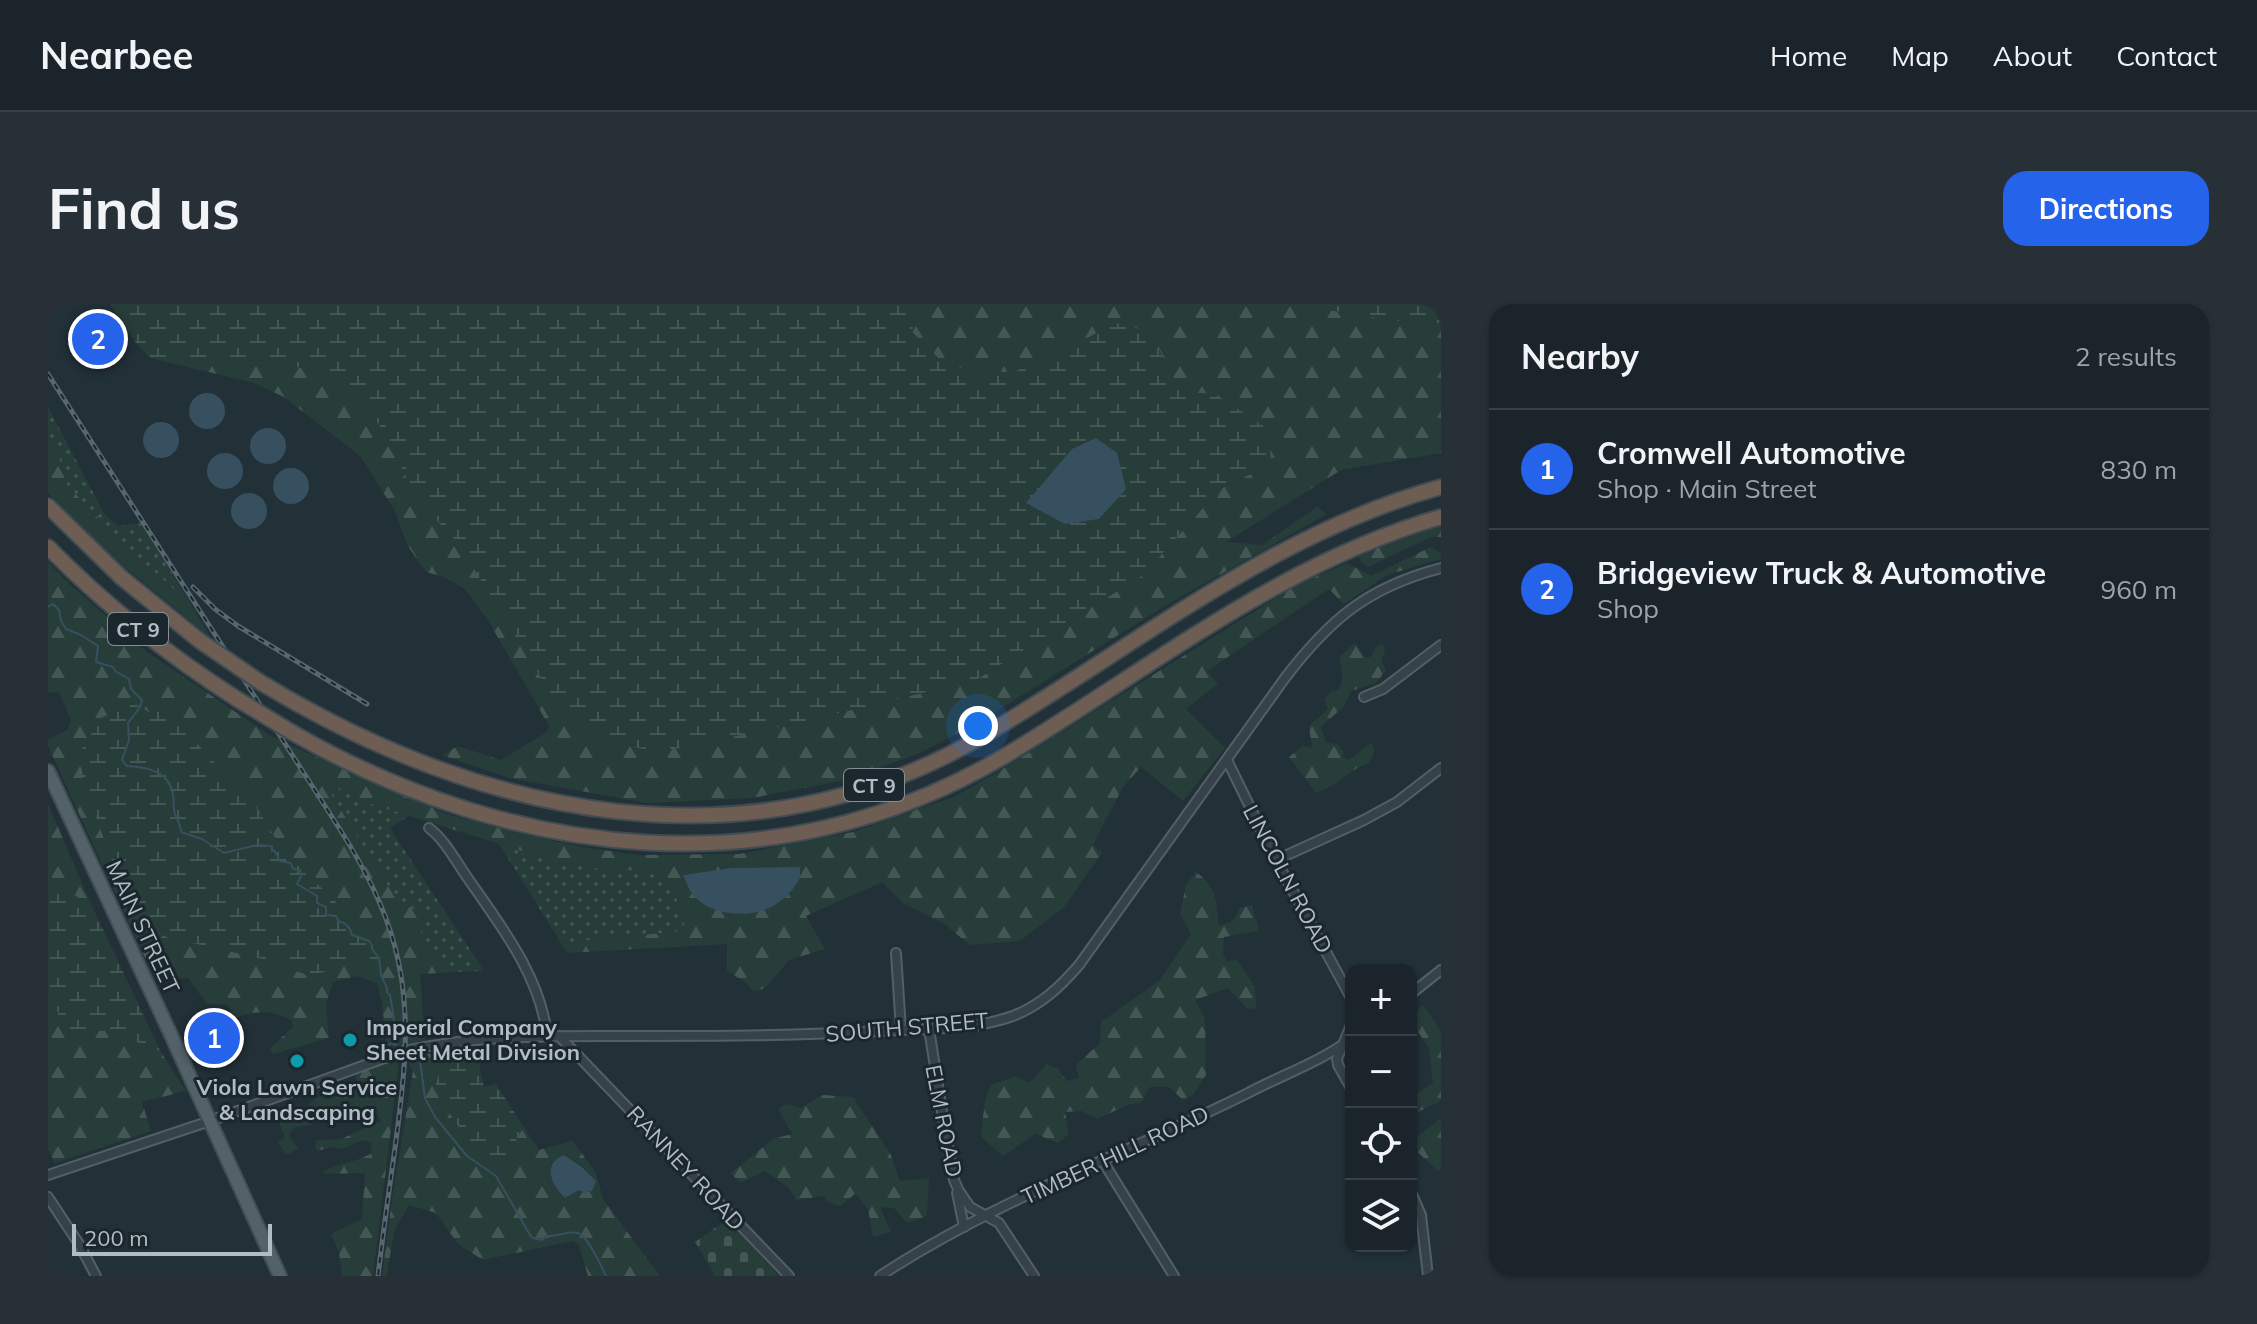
<!DOCTYPE html>
<html lang="en">
<head>
<meta charset="utf-8">
<style>
	:root { --surface:#1a242a; --page:#273036; --text:#f1f3f6; --muted:#9fa4a8; --line:#384147; --accent:#2563eb }
	body { margin:0; font-family:Mulish,sans-serif; background:var(--page); color:var(--text) }
	.controls { position:absolute; right:24px; bottom:24px; display:grid; overflow:hidden; border-radius:16px; box-shadow:0 2px 6px #0004 }
	.controls button { width:72px; height:72px; display:grid; place-items:center; padding:0; border:0; border-bottom:2px solid var(--line); background:var(--surface); color:var(--text); font:40px sans-serif }
	.scale { position:absolute; left:24px; bottom:20px; width:200px; box-sizing:border-box; padding-left:8px; border:4px solid #b0bdc5; border-top:0; font-size:22px; line-height:28px; white-space:nowrap; color:#b0bdc5; -webkit-text-stroke:6px #1b262d; paint-order:stroke }
	.you { position:absolute; left:930px; top:422px; width:28px; height:28px; margin:-20px; border:6px solid #fff; border-radius:50%; background:#1a73e8; box-shadow:0 0 0 12px #1a73e833 }
	.badge { display:grid; place-items:center; width:52px; height:52px; border-radius:50%; background:var(--accent); color:#fff; font-size:26px; font-weight:700 }
	.pin { position:absolute; translate:-50% -50%; border:4px solid #fff; box-shadow:0 2px 8px #0006 }
	.list { margin:0; padding:0; list-style:none }
	h2 { display:flex; justify-content:space-between; align-items:center; height:104px; margin:0; padding:0 32px; font-size:34px }
	h2 small { font-size:26px; font-weight:400; color:var(--muted) }
	.list li { display:grid; grid-template-columns:52px 1fr auto; gap:24px; align-items:center; box-sizing:border-box; height:120px; padding:0 32px; border-top:2px solid var(--line) }
	.list b { display:block; font-size:30px; white-space:nowrap }
	.list p { margin:0; font-size:26px; white-space:nowrap; color:var(--muted) }
	.list em { font-size:26px; font-style:normal; color:var(--muted) }
	.icon { flex:none; width:44px; height:44px; fill:none; stroke:currentColor; stroke-width:2; stroke-linecap:round; stroke-linejoin:round }
	.map { position:relative; flex:none; width:1393px; height:972px; overflow:hidden; border-radius:24px }
	header { display:flex; align-items:center; gap:48px; box-sizing:border-box; height:112px; padding:0 40px; background:var(--surface); border-bottom:2px solid var(--line) }
	header strong { font-size:38px }
	nav { display:flex; gap:44px; margin-inline-start:auto; font-size:28px }
	.intro { display:flex; align-items:center; justify-content:space-between; box-sizing:border-box; height:192px; padding:0 48px }
	h1 { margin:0; font-size:56px }
	.button { padding:20px 36px; border-radius:24px; background:var(--accent); color:#fff; font-size:28px; font-weight:700 }
	main { display:flex; gap:48px; padding:0 48px }
	aside { flex:1; background:var(--surface); border-radius:24px; box-shadow:0 2px 6px #0004 }
	.map>svg:first-child { display:block }
	.grass { fill:url(#grass-dots) }
	.forest { fill:url(#forest-firs); fill-rule:evenodd }
	.wetland { fill:url(#wetland-marsh) }
	.cemetery { fill:url(#cemetery-stones) }
	.water { fill:#36505f }
	.lines { fill:none; stroke-linecap:round; stroke-linejoin:round }
	.stream { stroke:#36505f; stroke-width:2 }
	.minor-casing { stroke:#535f66; stroke-width:12 }
	.primary-casing { stroke:#424d55; stroke-width:16 }
	.motorway-casing { stroke:#404c53; stroke-width:18 }
	.minor { stroke:#354249; stroke-width:8 }
	.primary { stroke:#536169; stroke-width:12 }
	.motorway { stroke:#6e5d53; stroke-width:14 }
	.rail-casing { stroke:#576770; stroke-width:5 }
	.rail { stroke:#1b262d; stroke-width:2; stroke-dasharray:6; stroke-linecap:butt }
	.motorway-bridge-casing { stroke:#404c53; stroke-width:18; stroke-linecap:butt }
	.motorway-bridge { stroke:#6e5d53; stroke-width:14 }
	.culture-dot { fill:#0f9aa8; stroke:#1b262d; stroke-width:3 }
	.labels { text-anchor:middle; dominant-baseline:central; stroke-width:6; stroke-linejoin:round; paint-order:stroke }
	.shield { fill:#1b262d; stroke:#839097; stroke-width:2 }
	.shield-label { font-size:20px; font-weight:bold; fill:#b0bdc5 }
	.street-label { font-size:22px; fill:#b0bdc5; stroke:#1b262d }
	.poi-label { font-size:22px; font-weight:bold; fill:#b0bdc5; stroke:#1b262d; text-anchor:start }
</style>
</head>
<body>
<header>
<strong>Nearbee</strong>
<nav><a>Home</a><a>Map</a><a>About</a><a>Contact</a></nav>
</header>
<div class="intro"><h1>Find us</h1><a class="button">Directions</a></div>
<main>
<div class="map">
<svg width="1393" height="972" viewBox="0 0 1393 972">
	<defs>
		<pattern id="grass-dots" width="8" height="8" patternUnits="userSpaceOnUse" patternTransform="scale(2)"><rect width="8" height="8" fill="#273d39"/><path d="M2 2h.1M6 6h.1" fill="none" stroke="#445754" stroke-width="1.8" stroke-linecap="round"/></pattern>
		<pattern id="forest-firs" width="22" height="20" patternUnits="userSpaceOnUse" patternTransform="scale(2)"><rect width="22" height="20" fill="#273d39"/><path d="M5 1l3.5 6h-7zM16 11l3.5 6h-7z" fill="#445754"/></pattern>
		<pattern id="wetland-marsh" width="20" height="14" patternUnits="userSpaceOnUse" patternTransform="scale(2)"><rect width="20" height="14" fill="#273d39"/><path d="M1 5h8M5 5V1M11 12h8M15 12V8" fill="none" stroke="#445754"/></pattern>
		<pattern id="cemetery-stones" width="16" height="16" patternUnits="userSpaceOnUse" patternTransform="scale(2)"><rect width="16" height="16" fill="#273d39"/><path d="M2 7V4a2 2 0 0 1 4 0v3zM10 15v-3a2 2 0 0 1 4 0v3z" fill="#445754"/></pattern>
	</defs>
	<rect width="100%" height="100%" fill="#223038"/>
	<g class="grass">
		<path d="M0,103L57,211L70,222L93,219L143,300L80,245L19,181L8,144L0,133Z"/>
		<path d="M279,477L320,499L362,511L342,524L436,667L409,668L371,640L375,612L347,594L278,482Z"/>
		<path d="M450,538L513,559L554,565L599,567L616,577L628,593L637,616L635,627L513,639Z"/>
	</g>
	<g class="forest">
		<path d="M870,0H1268L1280,6L1369,20L1393,19V149L1293,166L1178,238L1214,241L1269,203L1279,210L1120,300L933,417L874,448L798,476L704,494L599,499L461,474L394,451L410,442L453,456L499,428L501,422L441,318L417,285L396,273L378,268L359,241L347,207L312,152L236,93L206,79L102,54L226,57L298,76L340,133L368,195L611,448L745,420L928,376L1095,271L1172,185L1223,160L1169,91L1132,87L1102,28L1006,51L968,67L933,70L895,59L864,28Z"/>
		<path d="M0,133L8,144L19,181L80,245L143,300L162,333L55,245L0,189Z"/>
		<path d="M1393,222V233H1383L1320,263L1313,258L1310,252L1331,243Z"/>
		<path d="M1383,243L1393,249V255L1339,271L1296,300L1281,285L1159,367L1170,380L1138,405L1177,444L1135,497L1093,463L1075,483L1045,541L1054,549L1016,603L972,637L922,641L895,619L856,600L834,578L758,612L777,645L741,656L717,684L706,688L697,678L679,667V640L519,649L513,639L635,627L637,616L628,593L616,577L599,567L554,565L513,559L320,499L279,477L278,482L347,593L375,612L371,640L409,668L372,670L378,750L396,749L387,784L465,857L469,833L476,823L491,846L525,837L548,869L555,895L612,972H540L531,942L525,937L435,956L410,940L388,909L361,901L346,927L339,972H334L344,895L365,767L352,742L329,749L338,736L334,699L329,679L308,672L285,678L278,700L281,734L225,750L221,745L245,723L243,716C224,706 208,706 187,714L180,701L159,700L140,674L107,676L0,442V436L19,426L23,416L11,388L2,389L0,387V258L18,277L99,348L223,432L307,471L399,510L486,533L541,544L589,551L691,550L805,528L908,492L948,469L1249,281L1299,259L1323,272ZM752,563C750,571 748,580 743,587C726,611 675,615 652,597C643,591 640,581 636,571L683,564ZM516,851L534,862L548,877L537,889L531,886L517,894C505,884 501,874 504,858Z"/>
		<path d="M1307,339L1317,353H1323L1329,342L1335,340L1337,348L1333,355L1338,366L1328,379L1303,387L1296,402L1273,423L1278,438L1290,440L1296,448L1294,453L1301,456L1323,439L1327,446L1321,459C1299,466 1290,482 1268,489L1241,453L1255,442L1264,444L1261,422L1280,405L1276,395L1284,387L1290,386C1297,374 1294,366 1291,353Z"/>
		<path d="M0,500L44,602L11,582L0,569Z"/>
		<path d="M1148,568C1170,584 1168,598 1171,622L1185,617L1192,604L1204,601L1211,627L1176,633L1175,651L1179,657L1189,656L1207,683L1208,705L1199,704L1180,684L1147,696L1157,714L1158,771L1145,791L1135,796L1121,783H1102L1094,798L1080,801L1049,815L1034,807L1017,808L1021,830L1010,839L988,830L955,852L933,833L937,795L943,781L968,772L981,779L999,760L1010,765L1019,777L1031,774L1028,761L1052,739L1053,718L1112,676L1143,630L1132,609L1138,581Z"/>
		<path d="M0,683L18,729L61,726L113,748L138,787L94,798L103,827L7,859L0,845Z"/>
		<path d="M1375,701L1393,727V797L1370,808L1363,794L1385,779L1381,744L1363,718V715Z"/>
		<path d="M348,754L351,758L325,972H294L291,949L283,930L314,915L317,869L278,870L274,868C290,859 307,859 322,850L324,839L315,836L294,845L283,843L269,847L267,843L268,836L293,835L333,817L329,810L275,809L262,821L248,823L241,830L250,845L238,851L230,838L237,834L230,815L241,808L260,812L267,806L260,802C271,789 278,789 294,793L310,782L307,771Z"/>
		<path d="M774,791L805,793L843,851L852,877L881,874L879,912L859,919L846,904L832,903L843,928L825,933L820,905L807,890L792,902L779,898L777,892L748,896L741,884L717,867L692,879L683,869L725,835L744,830L730,805L738,800L753,804Z"/>
		<path d="M1393,814V865L1390,867L1363,842V838Z"/>
	</g>
	<g class="wetland">
		<path d="M62,0H870L864,28L895,59L933,70L968,67L1006,51L1068,19L1102,28L1132,87L1169,91L1221,126L1223,160L1172,185L1095,271L928,376L745,420L611,448L547,435L516,411L410,239L368,195L340,133L298,76L226,57L102,54L88,39Z"/>
		<path d="M1268,0H1393V19L1369,20L1280,6Z"/>
		<path d="M86,399L101,408L119,407L209,505L235,546L304,614L326,644L330,655H320L262,672L215,655L118,633L82,613L71,576L37,483L31,450L53,414Z"/>
		<path d="M0,569L11,582L44,602L113,748L61,726L18,730L0,683Z"/>
		<path d="M428,746L436,783L448,780L476,823L469,833L465,857L445,859C420,837 402,814 387,784L396,749Z"/>
	</g>
	<path class="cemetery" d="M680,915L731,972H667L647,938Z"/>
	<g class="water">
		<circle cx="159" cy="107" r="18"/>
		<circle cx="113" cy="136" r="18"/>
		<circle cx="220" cy="142" r="18"/>
		<path d="M1048,134L1069,149L1078,185L1051,215L1017,220L978,199L1024,145Z"/>
		<circle cx="177" cy="167" r="18"/>
		<circle cx="243" cy="182" r="18"/>
		<circle cx="201" cy="207" r="18"/>
		<path d="M752,563V574C747,583 740,592 731,598C709,615 667,614 647,593C641,587 639,579 635,571L683,564Z"/>
		<path d="M516,851L534,863L548,877L544,887L537,889L531,886L517,894C504,883 493,859 516,851Z"/>
	</g>
	<g class="lines">
		<g class="stream">
			<path d="M0,303L5,300L11,306L13,317L18,325L33,331L50,342L48,358L65,363L67,367L81,375L83,385L94,396L92,403L80,419L81,436L74,456L79,462C99,463 121,467 125,490C126,496 125,504 127,510C129,517 133,519 133,528L154,535L176,549L209,541L224,542V547L226,546L232,557L243,559L245,565L252,566L253,572L249,580L269,592V599L278,603V611L288,612L291,618C298,618 302,624 304,631L321,637L324,641V645L331,654L333,671L339,684V689L342,691L346,715L342,725L344,739"/>
			<path d="M330,747L344,739L349,741"/>
			<path d="M367,752L372,756L377,794L387,813L419,852L448,872L482,931L485,934L494,936L498,932C508,933 521,926 530,929C540,932 553,962 558,972"/>
		</g>
		<defs>
			<g id="minor">
				<path d="M1316,393L1335,385L1393,341"/>
				<path d="M1179,456L1228,556L1303,694"/>
				<path d="M381,524C397,536 407,556 419,573C452,621 492,671 499,731"/>
				<path d="M1228,556L1316,516L1349,498L1393,464"/>
				<path d="M848,649L853,726"/>
				<path d="M1363,690L1393,666"/>
				<path d="M1303,721L1289,755L1290,761L1303,784"/>
				<path d="M881,725L897,826L906,876L911,887L922,903L951,919L986,972"/>
				<path d="M511,732L741,972"/>
				<path d="M361,746C431,731 500,732 572,732C659,732 746,732 833,727C877,724 923,727 965,712C993,701 1012,683 1031,661L1237,374C1282,315 1320,283 1393,264"/>
				<path d="M1054,856L1126,972"/>
				<path d="M0,871L162,817L356,747"/>
				<path d="M1363,888L1373,911L1380,972"/>
				<path d="M909,889L916,923"/>
				<path d="M0,893L31,940L48,972"/>
				<path d="M832,972C947,896 1078,850 1200,789C1234,771 1272,758 1303,735"/>
			</g>
			<path id="primary" d="M0,467L124,733L232,972"/>
			<g id="motorway">
				<path d="M0,202L74,274L152,337"/>
				<path d="M0,243C57,301 120,351 189,395"/>
				<path d="M212,378C434,513 699,570 935,432C1085,344 1222,230 1393,183"/>
				<path d="M245,429C467,556 728,586 955,453C1098,368 1231,259 1393,213"/>
			</g>
		</defs>
		<use href="#minor" class="minor-casing"/>
		<use href="#primary" class="primary-casing"/>
		<use href="#motorway" class="motorway-casing"/>
		<use href="#minor" class="minor"/>
		<use href="#primary" class="primary"/>
		<use href="#motorway" class="motorway"/>
		<defs>
			<g id="rail">
				<path d="M0,70L293,527C316,564 336,601 347,643C365,711 356,777 347,844C341,887 335,929 330,972"/>
				<path d="M145,283L167,305L190,322L319,400"/>
			</g>
		</defs>
		<use href="#rail" class="rail-casing"/>
		<use href="#rail" class="rail"/>
		<defs>
			<g id="motorway-bridge">
				<path d="M152,337L212,378"/>
				<path d="M189,395L245,429"/>
			</g>
		</defs>
		<use href="#motorway-bridge" class="motorway-bridge-casing"/>
		<use href="#motorway-bridge" class="motorway-bridge"/>
	</g>
	<g class="culture-dot">
		<circle cx="302" cy="736" r="8"/>
		<circle cx="249" cy="757" r="8"/>
	</g>
	<g class="labels">
		<g class="shield">
			<rect x="60" y="309" width="60" height="32" rx="6"/>
			<rect x="796" y="465" width="60" height="32" rx="6"/>
		</g>
		<g class="shield-label">
			<text x="90" y="325">CT 9</text>
			<text x="826" y="481">CT 9</text>
		</g>
		<g class="street-label">
			<text transform="translate(1240 575) rotate(62)">LINCOLN ROAD</text>
			<text transform="translate(95 623) rotate(65)">MAIN STREET</text>
			<text transform="translate(859 723) rotate(-5)">SOUTH STREET</text>
			<text transform="translate(896 817) rotate(79)">ELM ROAD</text>
			<text transform="translate(1067 851) rotate(-25)">TIMBER HILL ROAD</text>
			<text transform="translate(638 864) rotate(47)">RANNEY ROAD</text>
		</g>
		<g class="poi-label">
			<text x="318" y="723">Imperial Company<tspan x="318" dy="25">Sheet Metal Division</tspan></text>
			<text x="249" y="783" text-anchor="middle">Viola Lawn Service<tspan x="249" dy="25">&amp; Landscaping</tspan></text>
		</g>
	</g>
</svg>
<div class="controls">
<button>+</button>
<button>−</button>
<button><svg class="icon" aria-label="locate" viewBox="0 0 24 24"><circle cx="12" cy="12" r="6"/><path d="M12 2v4M12 18v4M2 12h4M18 12h4"/></svg></button>
<button><svg class="icon" aria-label="layers" viewBox="0 0 24 24"><path d="M12 4l9 5-9 5-9-5zM3 14l9 5 9-5"/></svg></button>
</div>
<div class="scale">200 m</div>
<div class="you"></div>
<div class="pin badge" style="left:166px;top:734px">1</div>
<div class="pin badge" style="left:50px;top:35px">2</div>
</div>
<aside>
<h2>Nearby<small>2 results</small></h2>
<ul class="list">
<li><span class="badge">1</span><div><b>Cromwell Automotive</b><p>Shop · Main Street</p></div><em>830 m</em></li>
<li><span class="badge">2</span><div><b>Bridgeview Truck &amp; Automotive</b><p>Shop</p></div><em>960 m</em></li>
</ul>
</aside>
</main>
</body>
</html>
